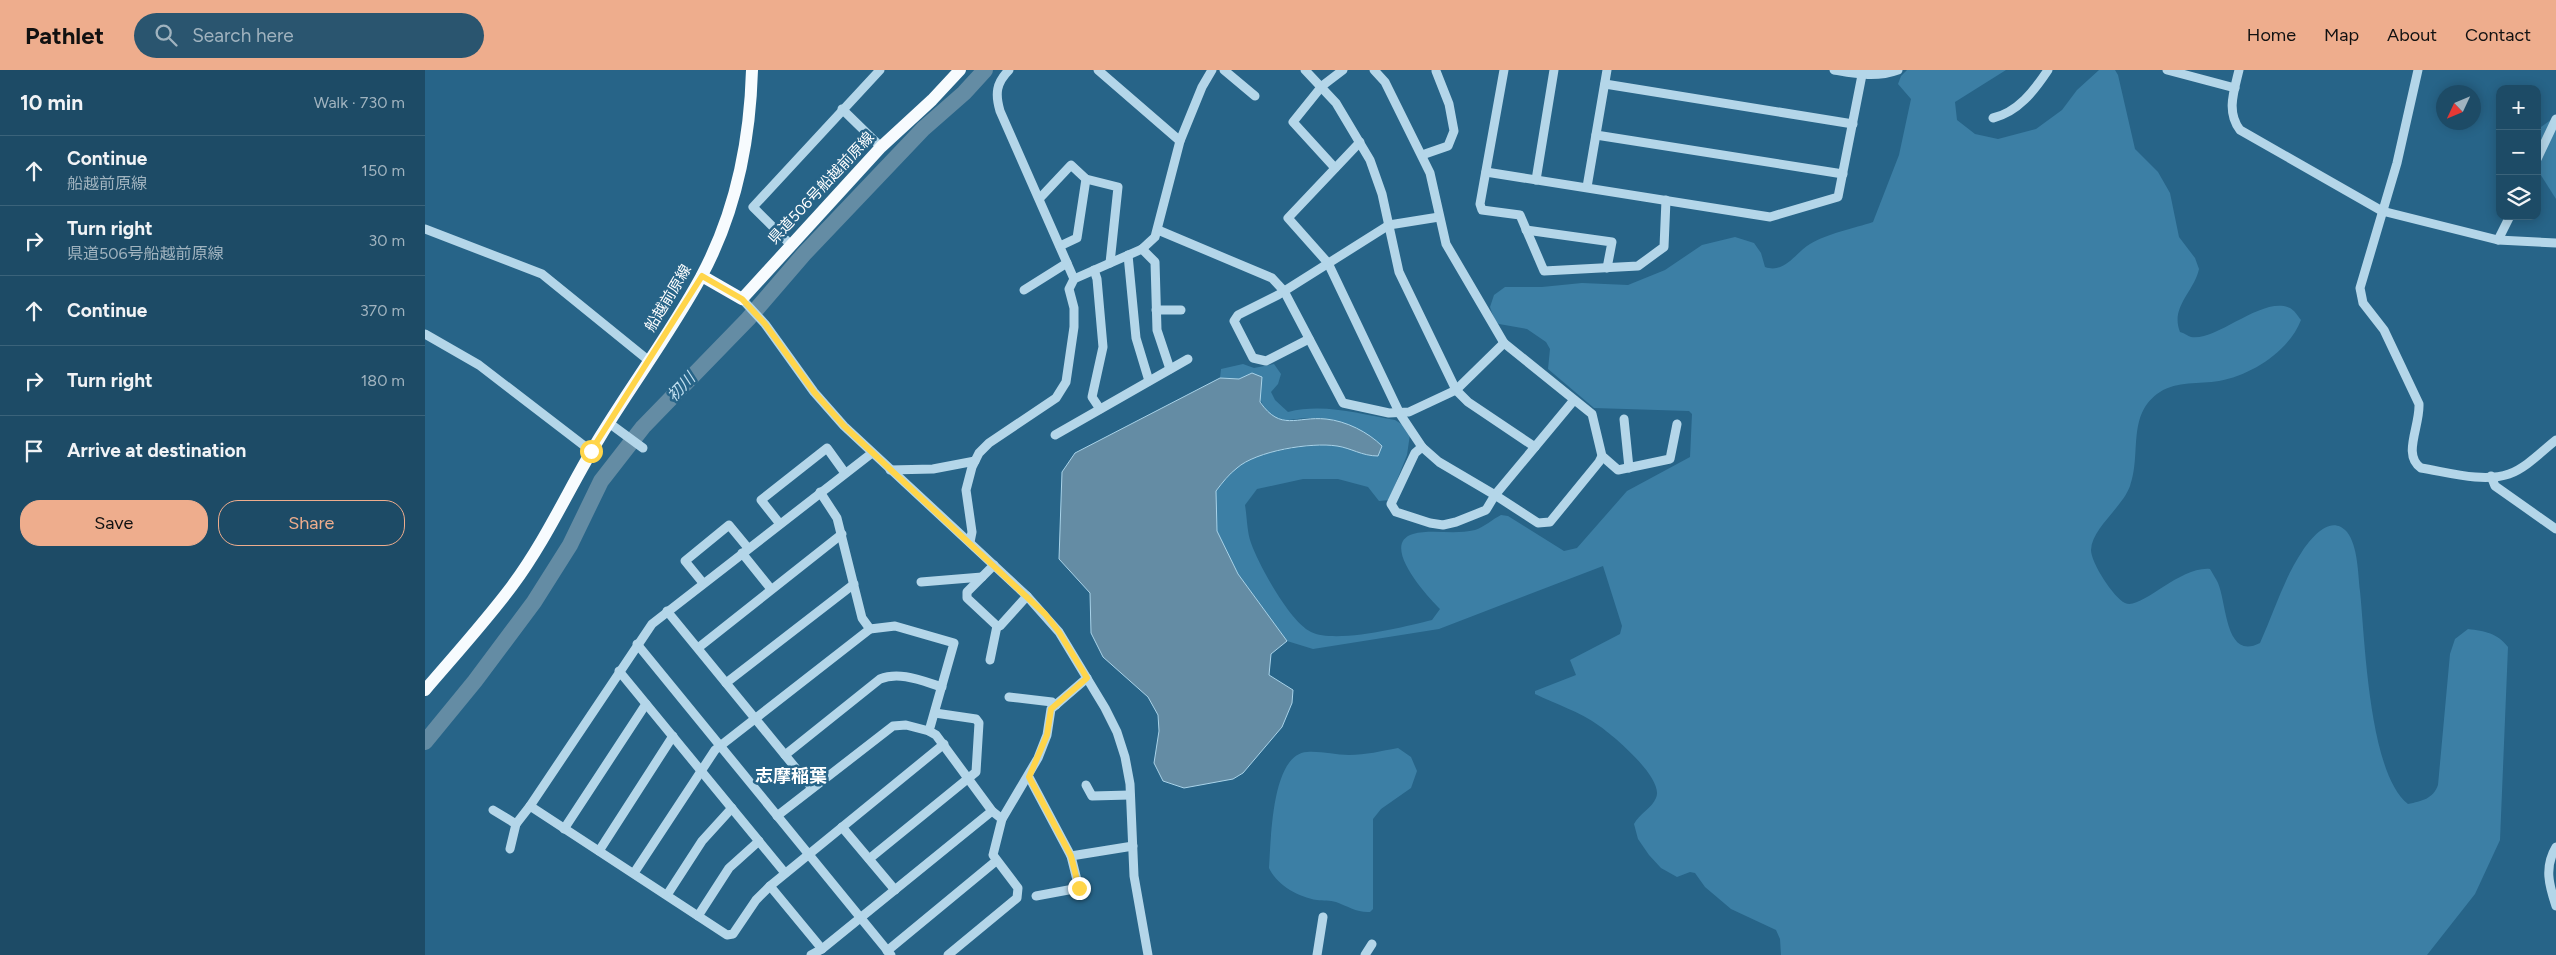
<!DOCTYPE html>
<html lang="en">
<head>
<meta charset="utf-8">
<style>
	:root { --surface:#1d4b66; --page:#2a556f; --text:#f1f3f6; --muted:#a0b3bf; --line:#3b637a; --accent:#eead8d }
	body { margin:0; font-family:Figtree,"Noto Sans JP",sans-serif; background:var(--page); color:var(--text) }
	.controls { position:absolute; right:15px; top:15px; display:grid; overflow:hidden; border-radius:10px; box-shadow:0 2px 12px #0003 }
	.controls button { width:45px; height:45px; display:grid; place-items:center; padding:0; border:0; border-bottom:1px solid var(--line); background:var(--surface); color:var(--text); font:25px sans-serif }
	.compass { position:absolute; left:2011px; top:15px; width:45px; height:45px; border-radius:50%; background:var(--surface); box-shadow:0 2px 12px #0003; rotate:226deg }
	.stop { position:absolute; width:15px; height:15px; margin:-11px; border:4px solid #ffd54a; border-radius:50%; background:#fff }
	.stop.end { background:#ffd54a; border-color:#fff; box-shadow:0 1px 5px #0008 }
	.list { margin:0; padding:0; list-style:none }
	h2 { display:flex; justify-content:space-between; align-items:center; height:65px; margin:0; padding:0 20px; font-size:21px }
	h2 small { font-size:16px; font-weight:400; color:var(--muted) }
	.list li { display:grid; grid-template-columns:32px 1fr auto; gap:15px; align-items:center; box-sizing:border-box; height:70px; padding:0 20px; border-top:1px solid var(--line) }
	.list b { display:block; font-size:19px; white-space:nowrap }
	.list p { margin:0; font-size:16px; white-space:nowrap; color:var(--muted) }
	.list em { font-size:16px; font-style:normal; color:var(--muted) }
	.actions { display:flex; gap:10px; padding:15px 20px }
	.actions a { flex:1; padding:11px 0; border:1px solid var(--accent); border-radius:20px; text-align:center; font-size:18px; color:var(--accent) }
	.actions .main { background:var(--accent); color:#111 }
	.icon { flex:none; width:28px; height:28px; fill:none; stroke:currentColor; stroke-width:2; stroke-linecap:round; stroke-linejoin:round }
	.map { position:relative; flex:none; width:2131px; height:885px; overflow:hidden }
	header { display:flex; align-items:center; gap:30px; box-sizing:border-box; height:70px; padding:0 25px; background:var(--accent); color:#111 }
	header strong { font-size:24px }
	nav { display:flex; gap:28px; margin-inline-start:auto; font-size:18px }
	.search { width:350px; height:45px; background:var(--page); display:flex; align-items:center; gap:12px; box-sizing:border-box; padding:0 18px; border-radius:28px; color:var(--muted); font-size:19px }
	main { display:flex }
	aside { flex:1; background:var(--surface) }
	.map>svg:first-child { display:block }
	.green { fill:#3c7fa5 }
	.water { fill:#648ca4; stroke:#a9d3e9 }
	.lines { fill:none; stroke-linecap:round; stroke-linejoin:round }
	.river { stroke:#648ca4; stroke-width:16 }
	.minor { stroke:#b4d6e9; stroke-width:9 }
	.major { stroke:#f7fbfe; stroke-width:12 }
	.route { stroke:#ffd54a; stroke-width:6 }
	.labels { text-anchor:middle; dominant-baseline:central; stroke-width:5; stroke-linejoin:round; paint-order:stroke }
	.street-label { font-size:15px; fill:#fff; stroke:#276488 }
	.water-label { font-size:16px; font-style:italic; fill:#c0dff0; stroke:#276488 }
	.quarter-label { font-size:18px; font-weight:bold; fill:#fff; stroke:#276488 }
</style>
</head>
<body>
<header>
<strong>Pathlet</strong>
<div class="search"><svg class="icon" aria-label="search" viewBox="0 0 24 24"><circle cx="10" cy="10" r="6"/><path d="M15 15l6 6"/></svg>Search here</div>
<nav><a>Home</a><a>Map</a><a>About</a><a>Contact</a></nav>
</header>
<main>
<aside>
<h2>10 min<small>Walk · 730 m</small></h2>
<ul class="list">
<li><svg class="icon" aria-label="ahead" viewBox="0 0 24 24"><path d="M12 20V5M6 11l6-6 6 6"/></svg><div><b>Continue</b><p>船越前原線</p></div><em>150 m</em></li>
<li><svg class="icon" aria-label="right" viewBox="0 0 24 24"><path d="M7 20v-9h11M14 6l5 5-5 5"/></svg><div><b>Turn right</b><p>県道506号船越前原線</p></div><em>30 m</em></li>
<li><svg class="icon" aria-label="ahead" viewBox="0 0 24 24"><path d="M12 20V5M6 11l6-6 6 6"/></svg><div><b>Continue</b></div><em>370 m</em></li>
<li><svg class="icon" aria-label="right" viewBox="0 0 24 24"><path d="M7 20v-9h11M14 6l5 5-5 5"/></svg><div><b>Turn right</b></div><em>180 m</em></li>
<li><svg class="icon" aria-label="arrive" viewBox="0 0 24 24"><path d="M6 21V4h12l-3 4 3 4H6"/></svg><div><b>Arrive at destination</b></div></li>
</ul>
<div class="actions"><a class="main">Save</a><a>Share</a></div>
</aside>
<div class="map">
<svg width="2131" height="885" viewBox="0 0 2131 885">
	<rect width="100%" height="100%" fill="#276488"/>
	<g class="green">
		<path d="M1482,0H1581L1530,32L1532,50L1550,64L1573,69L1611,59L1637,40L1652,20L1674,0H1690L1693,5L1710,79L1733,102L1745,123L1754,167L1770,188L1774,199C1769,222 1745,237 1755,262C1759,263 1763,266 1766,267C1791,272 1838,225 1865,238C1869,240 1873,246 1876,250C1864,281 1827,305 1794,311C1774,314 1752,311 1735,322C1701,344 1717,384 1705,416C1697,438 1667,458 1666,480C1666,493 1689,528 1700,533C1716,541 1754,496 1785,499C1788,504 1791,509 1793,513C1802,534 1800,591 1835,573C1849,542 1859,508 1878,480C1888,466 1906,444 1922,462C1933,476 1933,504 1935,521C1940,571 1944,704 1983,734C1997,731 2008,729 2013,715L2025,584L2030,569L2043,559C2060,561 2072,563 2083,577L2075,770L2050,824L2002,885H1356L1355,869L1351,860L1306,839L1280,817L1270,803L1265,802L1252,807L1236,798L1224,785L1213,769L1209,754C1214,744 1227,738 1231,728C1240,709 1188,665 1173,655C1155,642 1131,634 1110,624V621L1151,605L1145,590L1195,564L1197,556L1178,496L1014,559L888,579L862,571L813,504L792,461L791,421C797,413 804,405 811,398C831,381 886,373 912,376C926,378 937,386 952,386L957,376C943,368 925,353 909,350C856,340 846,375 827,303L814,309L795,308L796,299L818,294L829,298L849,294L856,304L853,314L846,322L850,330L863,342C899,333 934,344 970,350L978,355L985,364L982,385L964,430L954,431L943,417L913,409H878L832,419L820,435C822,447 822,462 826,473C834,495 864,551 886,562C911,574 979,557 1007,550L1015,539C1003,527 954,474 988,464C1006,459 1030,465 1050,460C1059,457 1068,449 1076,445L1083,446L1139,481L1152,478L1202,421L1265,387L1267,344L1264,341L1169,338L1123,299L1125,279L1121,272L1102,259L1074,254L1070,251L1065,237L1069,225L1080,217H1117L1157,213L1203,215L1240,200L1277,175L1310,167L1329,173L1336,183L1340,197C1360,204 1370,183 1385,174C1401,164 1430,158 1448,152L1474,85L1486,29L1473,14L1476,6Z"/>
		<path d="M2131,46V129L2112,99V60Z"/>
		<path d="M973,678L986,687L992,701L986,718L956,739L948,749V839L945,842C933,843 922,836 911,832C905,830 898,831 892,830C873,827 852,815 844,798C846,772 846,684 882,682C896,681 910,685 924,685C941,685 956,681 973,678Z"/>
	</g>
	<path class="water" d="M827,303L837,307L835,332C856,362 871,346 901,349C921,351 943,362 957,376L953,386C937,386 926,378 912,376C886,372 831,381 812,398C804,404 797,413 791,421L792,461L813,504L862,571L846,584L844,605L868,620L867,633L857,657L818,703L808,709L759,718L738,711L729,693L734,661L733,645L723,627L678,587L666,563L665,523L634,489L637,402L650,383L795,308L814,309Z"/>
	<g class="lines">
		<path class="river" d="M0,672L50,611L109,532L145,475L176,411L218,357L323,249L379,184L498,59L539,23L560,0"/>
		<g class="minor">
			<path d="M584,0C571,13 570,24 575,41L649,209"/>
			<path d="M673,0L755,71"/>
			<path d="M799,0L830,26"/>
			<path d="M880,0L911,33L945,90L957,124L974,202L1031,320L1043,332L1110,377"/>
			<path d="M949,0L960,12L1005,103L1021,174L1079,273L1167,344L1177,386L1193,400L1245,389L1252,354"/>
			<path d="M1079,0L1055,134L1057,140L1095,145L1119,201L1213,196L1239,177L1241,130"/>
			<path d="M1409,0C1432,4 1451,8 1473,0"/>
			<path d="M1742,0L1810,18"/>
			<path d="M1814,0C1809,21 1801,42 1815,60L1957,141L2073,170L2131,173"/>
			<path d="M1993,0L1972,93L1935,218L1938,233L1959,260L1994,334C1995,357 1977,385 1996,398C2022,402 2058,413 2084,404C2101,398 2117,381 2131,370"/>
			<path d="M1180,14L1428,54"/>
			<path d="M417,39L456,77"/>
			<path d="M1568,48C1593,42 1609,21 1623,0"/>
			<path d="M1171,65L1418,104"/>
			<path d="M935,72L863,148L903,193L975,344L997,377L1014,392L1070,425L1149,330"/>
			<path d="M997,85L1023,76L1029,61L1024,34L1011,1"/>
			<path d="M2112,89L2131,49"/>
			<path d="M910,98L868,52L897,16L918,0"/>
			<path d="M1061,102L1345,147L1413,127L1437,5"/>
			<path d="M1111,110L1129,0"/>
			<path d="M1162,117L1182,0"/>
			<path d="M615,128L646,95L661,109L693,117L685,193"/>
			<path d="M0,159L117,204L223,290"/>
			<path d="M733,160L847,208L859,221L918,333L964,343L984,342L1031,320L1079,273"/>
			<path d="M1101,160L1187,172L1182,198"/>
			<path d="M2073,170L2085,146"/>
			<path d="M365,174L328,137L455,0"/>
			<path d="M635,176L652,168L661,109"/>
			<path d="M717,179L730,192L732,260L745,299"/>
			<path d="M703,185L711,268L724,311"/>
			<path d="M669,200L672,209L678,277L667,327L675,339"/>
			<path d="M599,220L642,193"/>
			<path d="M317,229L340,254L389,322L419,356L602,526L634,562L680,638L692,662L700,687L705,714L709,806L723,885"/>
			<path d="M731,240H756"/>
			<path d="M0,264L54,295L166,381"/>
			<path d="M884,269L841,291L828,288L809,251L813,245L853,225L964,155L1014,147"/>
			<path d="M1199,349L1204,398"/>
			<path d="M184,353L218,378"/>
			<path d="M630,365L763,289"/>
			<path d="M997,377L990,383L966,434L971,442L1005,453L1018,455L1031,452L1061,440L1070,425L1113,453L1125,452L1174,392L1177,386"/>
			<path d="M447,383L227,554L105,736L302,865L308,864L331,830L345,816L519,674"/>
			<path d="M465,400L508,399L550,391"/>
			<path d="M2066,406L2070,416L2131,459"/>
			<path d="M395,422L412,448L437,548L445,559"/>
			<path d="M355,454L336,430L402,378L420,403"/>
			<path d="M545,472L547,462L541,420L547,397L554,383L564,373L631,328L641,312L649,257V238L644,219L649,209L717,179L730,167L755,71L777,17L787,0"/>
			<path d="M317,483L346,519"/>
			<path d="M569,495L542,522V528L572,556H575L602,526"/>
			<path d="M496,512L557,507"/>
			<path d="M278,513L260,491L304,455L323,478"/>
			<path d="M242,541L387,718"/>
			<path d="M212,574L466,885"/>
			<path d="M273,578L417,464"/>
			<path d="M565,590L572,556"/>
			<path d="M194,601L360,803"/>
			<path d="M301,613L429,514"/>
			<path d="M584,627L627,632L631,635"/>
			<path d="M360,685L455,609C475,601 497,611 517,617"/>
			<path d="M604,707L646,786L654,818L611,826"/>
			<path d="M661,715L667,726L705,725"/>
			<path d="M68,740L91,754L105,736"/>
			<path d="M352,746L468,656L481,655L504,661"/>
			<path d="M417,757L470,820"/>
			<path d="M139,759L221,634"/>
			<path d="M2131,777C2119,797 2124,815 2131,836"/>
			<path d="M85,779L91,754"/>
			<path d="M174,781L248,666"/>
			<path d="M646,786L708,776"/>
			<path d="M444,789L551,702L554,653L551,649L510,643"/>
			<path d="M209,803L290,680L445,559L470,556L529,573L504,661L511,665L567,741L577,749"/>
			<path d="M345,816L397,879"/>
			<path d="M242,825L277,771L307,738"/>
			<path d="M273,846L304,798L334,771"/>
			<path d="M462,881L571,791"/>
			<path d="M386,885L397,879L567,741"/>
			<path d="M523,885L592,828L593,818L568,785L577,749L613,688L622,665L626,639L662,608"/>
			<path d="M892,885L898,847"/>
			<path d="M940,885L947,874"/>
		</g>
		<g class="major">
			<path d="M277,206L317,229L456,77L507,30L535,0"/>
			<path d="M0,620C29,586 60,552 87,516C122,469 145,416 175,367C208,313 246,262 276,207C310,144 325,71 327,0"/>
		</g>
	</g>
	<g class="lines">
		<path class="route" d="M166,381L277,206L317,229L340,254L389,322L419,356L620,544L634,562L662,608L626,639L622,665L604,707L646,786L654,818"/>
	</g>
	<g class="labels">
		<g class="street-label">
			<text transform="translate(396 118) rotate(-47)">県道506号船越前原線</text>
			<text transform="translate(243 228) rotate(-59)">船越前原線</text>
		</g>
		<g class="water-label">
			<text transform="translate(256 317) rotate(-47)">初川</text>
		</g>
		<g class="quarter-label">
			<text x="366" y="706">志摩稲葉</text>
		</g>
	</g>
</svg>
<div class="controls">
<button>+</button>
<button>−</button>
<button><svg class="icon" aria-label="layers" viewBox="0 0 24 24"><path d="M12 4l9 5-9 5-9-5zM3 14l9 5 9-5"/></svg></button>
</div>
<svg class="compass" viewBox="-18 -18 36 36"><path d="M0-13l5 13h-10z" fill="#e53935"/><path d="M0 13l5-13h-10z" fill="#a0b3bf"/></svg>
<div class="stop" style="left:166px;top:381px"></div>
<div class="stop end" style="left:654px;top:818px"></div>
</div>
</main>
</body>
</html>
